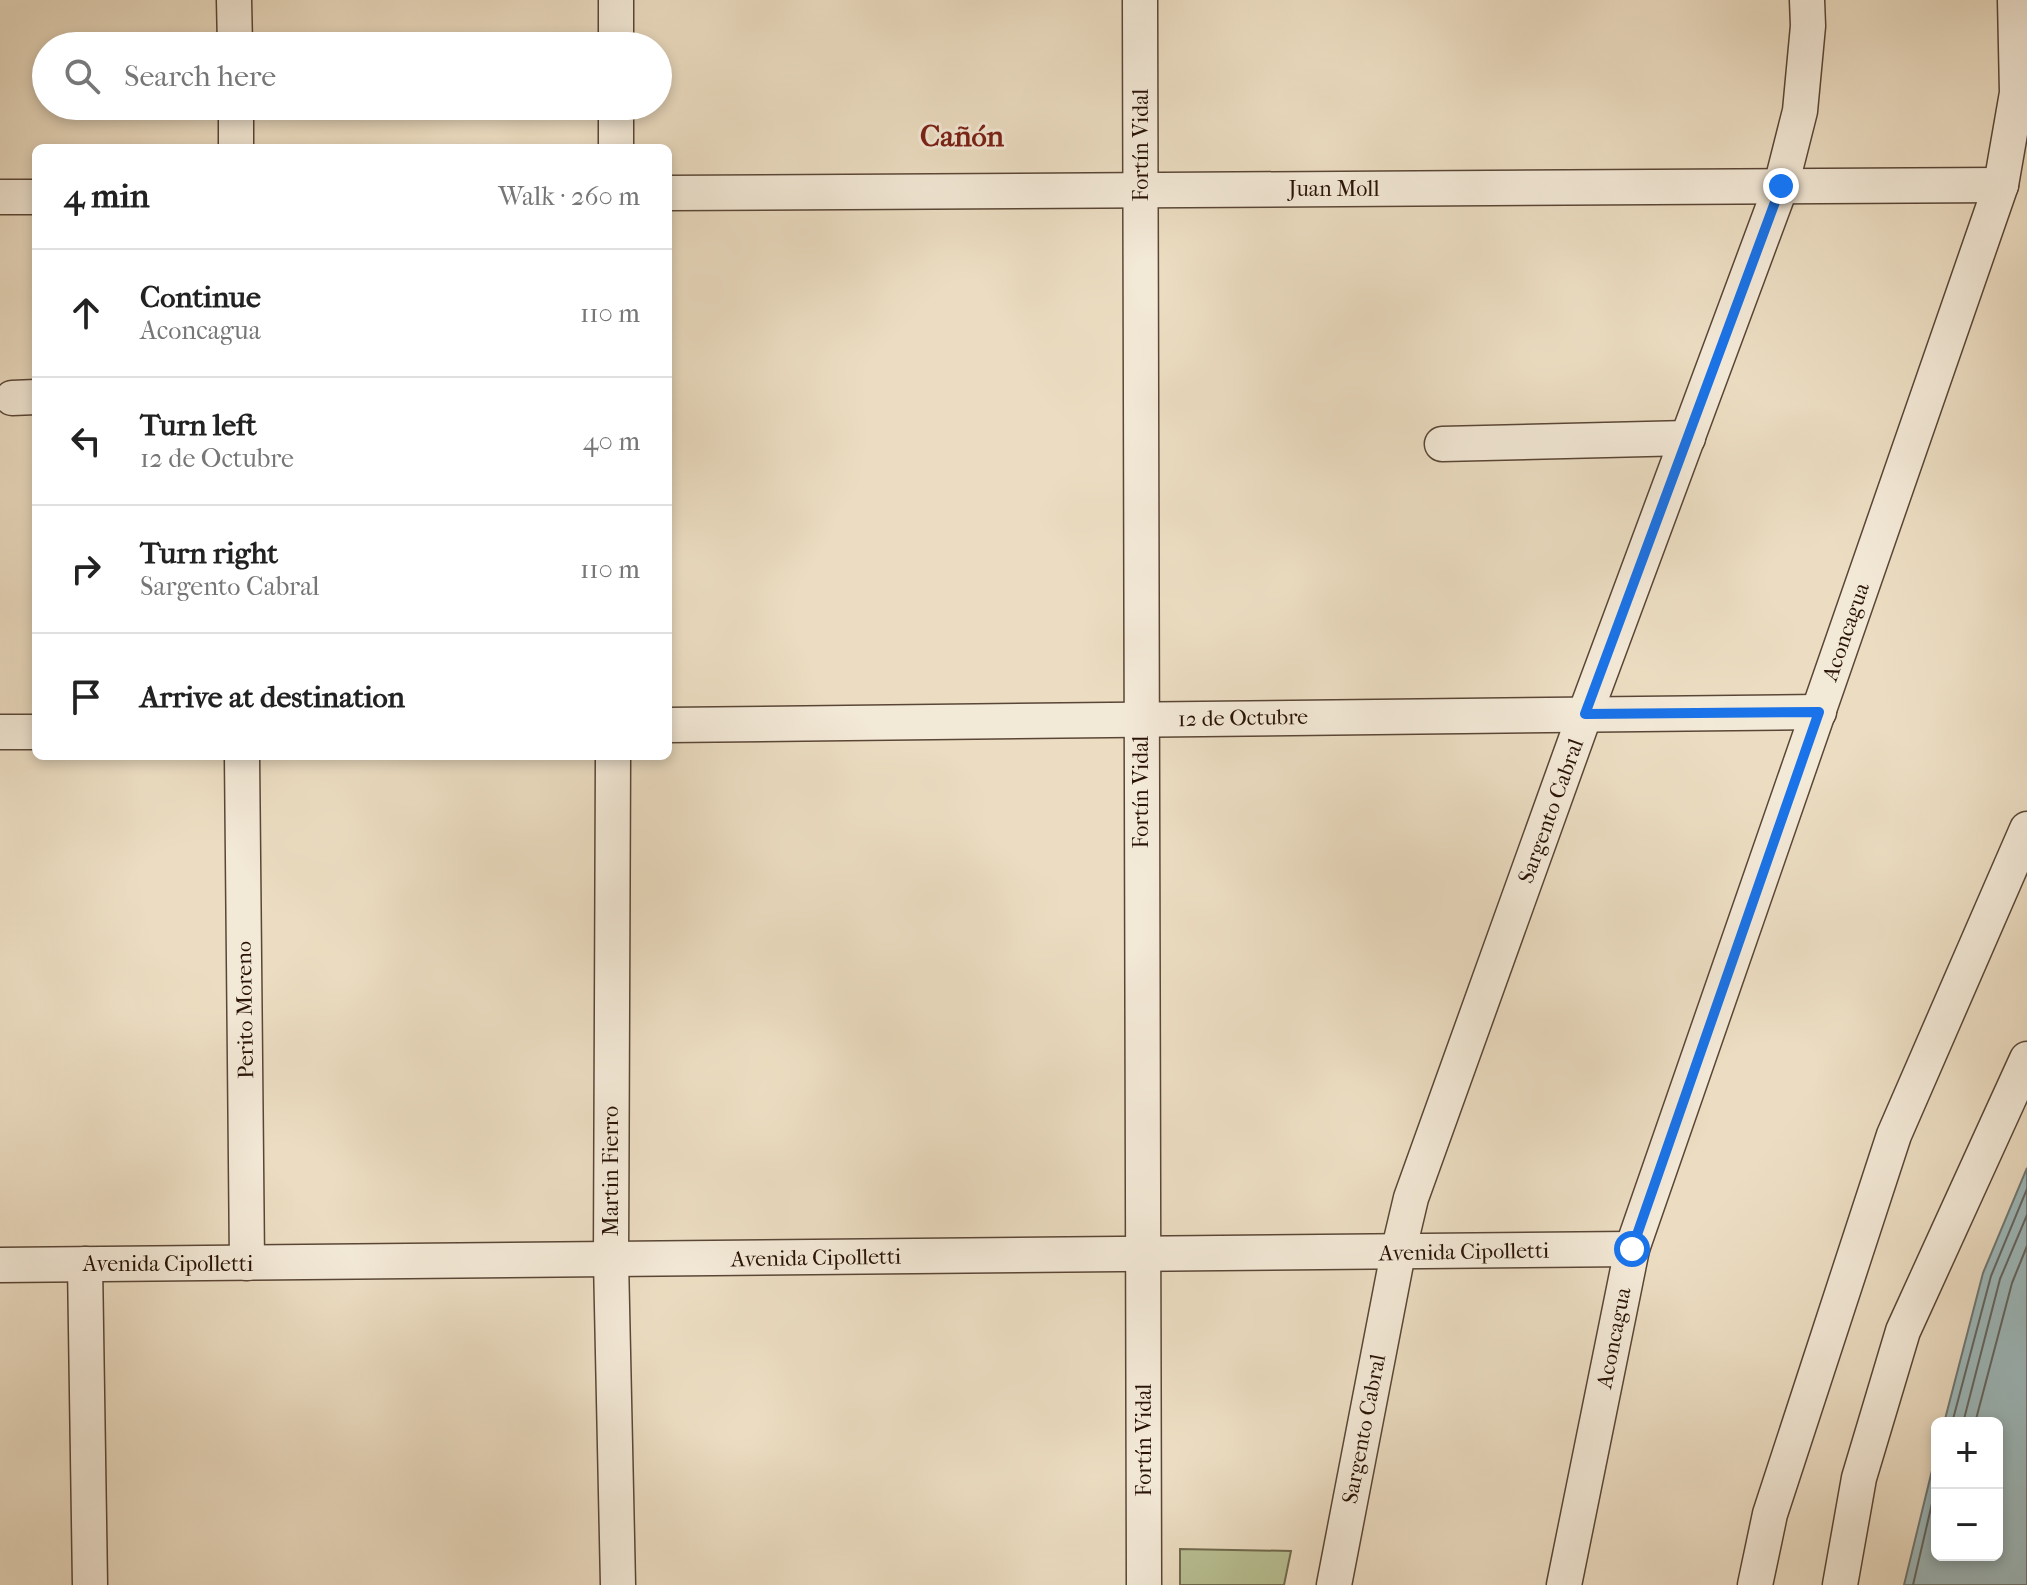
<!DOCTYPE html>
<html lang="en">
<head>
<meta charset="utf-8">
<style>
	:root { --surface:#fff; --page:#f2f2f2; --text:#222; --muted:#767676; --line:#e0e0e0 }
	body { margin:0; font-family:"IM FELL French Canon",serif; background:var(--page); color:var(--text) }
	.controls { position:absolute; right:24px; bottom:24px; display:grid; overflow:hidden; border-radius:12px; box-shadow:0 4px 12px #0003 }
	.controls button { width:72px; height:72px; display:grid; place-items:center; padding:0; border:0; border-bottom:2px solid var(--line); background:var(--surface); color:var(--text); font:40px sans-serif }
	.stop { position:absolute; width:24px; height:24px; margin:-18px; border:6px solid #1a73e8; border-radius:50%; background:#fff }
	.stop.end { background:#1a73e8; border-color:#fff; box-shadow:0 2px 8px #0008 }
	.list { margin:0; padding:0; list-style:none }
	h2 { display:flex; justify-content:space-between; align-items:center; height:104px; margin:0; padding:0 32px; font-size:34px }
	h2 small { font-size:26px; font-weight:400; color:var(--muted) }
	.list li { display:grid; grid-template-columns:52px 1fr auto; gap:24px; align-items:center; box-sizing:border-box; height:128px; padding:0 32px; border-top:2px solid var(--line) }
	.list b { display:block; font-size:30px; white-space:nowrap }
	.list p { margin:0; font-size:26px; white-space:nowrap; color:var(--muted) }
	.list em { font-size:26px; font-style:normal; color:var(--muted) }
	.icon { flex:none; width:44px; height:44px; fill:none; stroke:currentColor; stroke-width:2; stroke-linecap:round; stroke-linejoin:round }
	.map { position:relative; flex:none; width:2027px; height:1585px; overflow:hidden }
	.search { position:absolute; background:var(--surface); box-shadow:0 4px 12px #0003; left:32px; top:32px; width:640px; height:88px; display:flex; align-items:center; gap:20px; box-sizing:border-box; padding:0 28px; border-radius:44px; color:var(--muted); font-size:30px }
	.panel { position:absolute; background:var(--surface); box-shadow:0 4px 12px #0003; left:32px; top:144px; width:640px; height:616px; border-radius:12px }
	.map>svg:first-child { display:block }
	.green { fill:#b8c093; stroke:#706a4d; stroke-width:2 }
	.water { fill:#9dbabd; stroke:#6f7774; stroke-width:2 }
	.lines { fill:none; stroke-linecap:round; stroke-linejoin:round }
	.shore { stroke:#636662; stroke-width:2 }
	.minor-casing { stroke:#5a4636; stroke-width:37 }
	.minor { stroke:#f3e9d7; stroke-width:34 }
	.route { stroke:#1a73e8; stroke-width:10 }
	.labels { text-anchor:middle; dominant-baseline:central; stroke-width:6; stroke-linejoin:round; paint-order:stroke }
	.street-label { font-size:22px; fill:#291307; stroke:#f3e9d7 }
	.district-label { font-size:30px; font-weight:bold; fill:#7a1f14; stroke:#f3e9d7 }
</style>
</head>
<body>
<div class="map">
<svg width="2027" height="1585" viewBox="0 0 2027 1585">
	<rect width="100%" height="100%" fill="#ecddc2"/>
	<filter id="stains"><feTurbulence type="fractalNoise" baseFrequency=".0025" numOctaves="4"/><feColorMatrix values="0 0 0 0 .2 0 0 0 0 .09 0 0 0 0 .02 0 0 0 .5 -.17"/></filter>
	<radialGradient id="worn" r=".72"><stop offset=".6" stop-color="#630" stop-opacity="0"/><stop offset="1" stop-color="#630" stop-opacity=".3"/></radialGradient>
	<path class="green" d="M1180,1549L1291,1551L1284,1585H1180Z"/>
	<path class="water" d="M2027,1168V1585H1904L1937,1450V1555H1997V1423H1944L1983,1273Z"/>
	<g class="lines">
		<g class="shore">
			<path d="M1952,1423L1991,1276L2027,1189"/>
			<path d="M1963,1423L2000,1279L2027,1215"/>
			<path d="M1975,1423L2012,1283L2027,1246"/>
			<path d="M1913,1585L1937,1482"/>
		</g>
		<defs>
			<g id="minor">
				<path d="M234,0L235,46"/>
				<path d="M1140,0L1144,1585"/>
				<path d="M616,46V0"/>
				<path d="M236,106V148"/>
				<path d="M616,148V106"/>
				<path d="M668,193L2001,185"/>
				<path d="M0,197H36"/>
				<path d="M12,398L36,397"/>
				<path d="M1442,444L1688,438"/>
				<path d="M668,725L1819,712"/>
				<path d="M0,732H36"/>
				<path d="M242,756L247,1263"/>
				<path d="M613,756L611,1260L618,1585"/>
				<path d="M85,1264L90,1585"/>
				<path d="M0,1265L1632,1249"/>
				<path d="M1334,1585L1398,1253L1411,1198L1585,714L1781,186L1800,111L1808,26L1807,0"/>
				<path d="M1564,1585L1632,1249L2001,185L2017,93L2015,0"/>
				<path d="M1755,1585L1770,1514L1894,1135L2027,829"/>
				<path d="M1840,1585L1859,1478L1903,1331L2027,1059"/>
			</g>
		</defs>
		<use href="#minor" class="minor-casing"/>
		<use href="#minor" class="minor"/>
	</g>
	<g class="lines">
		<path class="route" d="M1632,1249L1819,712L1585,714L1781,186"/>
	</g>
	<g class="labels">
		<g class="street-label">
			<text transform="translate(1141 145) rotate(-90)">Fortín Vidal</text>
			<text x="1334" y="189">Juan Moll</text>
			<text transform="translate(1846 632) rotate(-71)">Aconcagua</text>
			<text transform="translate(1243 718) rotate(-1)">12 de Octubre</text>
			<text transform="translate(1141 792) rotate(-90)">Fortín Vidal</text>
			<text transform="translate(1551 811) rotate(-70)">Sargento Cabral</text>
			<text transform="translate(245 1010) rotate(-91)">Perito Moreno</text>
			<text transform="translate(611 1171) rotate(-90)">Martin Fierro</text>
			<text transform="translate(1464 1252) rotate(-1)">Avenida Cipolletti</text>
			<text transform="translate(816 1258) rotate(-1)">Avenida Cipolletti</text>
			<text x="168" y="1264">Avenida Cipolletti</text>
			<text transform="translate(1614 1338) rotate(-79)">Aconcagua</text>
			<text transform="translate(1364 1429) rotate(-79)">Sargento Cabral</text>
			<text transform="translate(1144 1440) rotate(-90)">Fortín Vidal</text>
		</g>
		<g class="district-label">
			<text x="962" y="136">Cañón</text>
		</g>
	</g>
	<rect width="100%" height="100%" filter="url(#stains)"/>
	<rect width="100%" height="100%" fill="url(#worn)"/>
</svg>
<div class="controls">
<button>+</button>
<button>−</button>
</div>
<div class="stop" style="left:1632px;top:1249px"></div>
<div class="stop end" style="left:1781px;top:186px"></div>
<div class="search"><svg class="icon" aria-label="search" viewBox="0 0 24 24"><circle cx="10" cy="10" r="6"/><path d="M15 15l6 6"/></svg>Search here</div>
<section class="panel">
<h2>4 min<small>Walk · 260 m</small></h2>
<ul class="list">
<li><svg class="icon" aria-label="ahead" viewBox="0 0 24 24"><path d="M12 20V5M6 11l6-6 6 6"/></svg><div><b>Continue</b><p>Aconcagua</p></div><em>110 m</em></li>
<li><svg class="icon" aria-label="left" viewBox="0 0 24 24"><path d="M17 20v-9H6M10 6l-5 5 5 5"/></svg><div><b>Turn left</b><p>12 de Octubre</p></div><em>40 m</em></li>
<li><svg class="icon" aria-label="right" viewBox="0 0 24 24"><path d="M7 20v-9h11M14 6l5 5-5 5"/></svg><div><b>Turn right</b><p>Sargento Cabral</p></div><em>110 m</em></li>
<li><svg class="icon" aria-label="arrive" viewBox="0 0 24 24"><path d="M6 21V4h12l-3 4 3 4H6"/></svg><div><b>Arrive at destination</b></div></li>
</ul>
</section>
</div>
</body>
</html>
